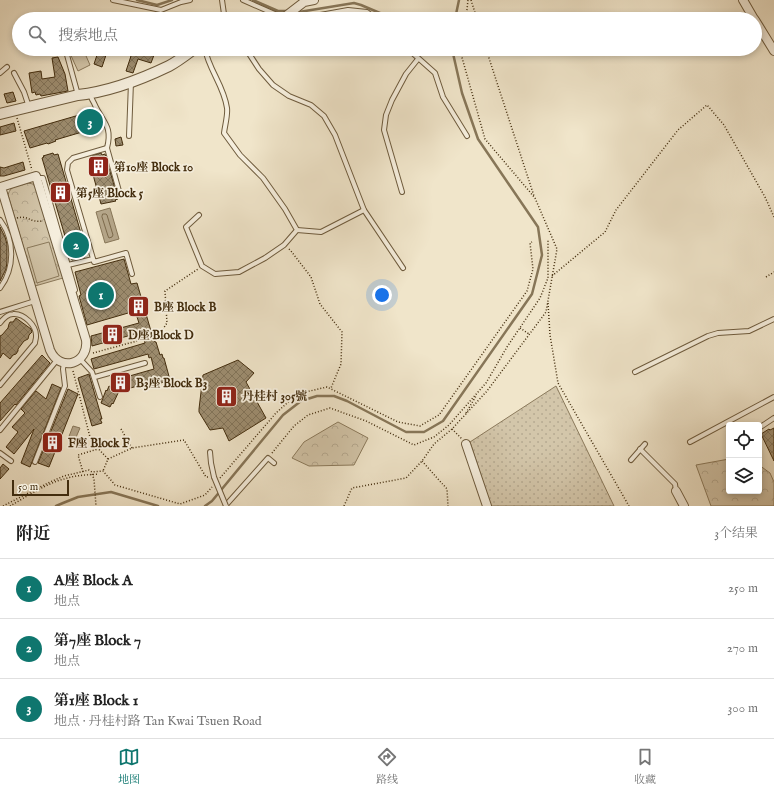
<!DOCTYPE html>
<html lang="zh">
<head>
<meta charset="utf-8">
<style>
	:root { --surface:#fff; --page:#f6f6f6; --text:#222; --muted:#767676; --line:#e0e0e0; --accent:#0f766e }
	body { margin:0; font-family:"IM FELL English","Noto Serif SC",serif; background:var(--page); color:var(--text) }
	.controls { position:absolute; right:12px; bottom:12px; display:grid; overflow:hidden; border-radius:4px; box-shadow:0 2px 6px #0003 }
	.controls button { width:36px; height:36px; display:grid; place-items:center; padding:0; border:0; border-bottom:1px solid var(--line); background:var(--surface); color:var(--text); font:20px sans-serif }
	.scale { position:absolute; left:12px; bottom:10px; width:57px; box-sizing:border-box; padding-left:4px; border:2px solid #432d0e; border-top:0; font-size:11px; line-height:14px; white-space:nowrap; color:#432d0e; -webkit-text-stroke:3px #f5eedd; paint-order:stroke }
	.you { position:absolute; left:382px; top:295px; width:14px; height:14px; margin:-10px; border:3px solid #fff; border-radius:50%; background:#1a73e8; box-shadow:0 0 0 6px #1a73e833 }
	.badge { display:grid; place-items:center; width:26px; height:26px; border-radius:50%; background:var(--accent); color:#fff; font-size:13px; font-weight:700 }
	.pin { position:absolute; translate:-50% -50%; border:2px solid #fff; box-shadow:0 1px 4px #0006 }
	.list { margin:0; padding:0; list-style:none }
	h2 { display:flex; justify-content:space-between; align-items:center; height:52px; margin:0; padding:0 16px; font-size:17px }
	h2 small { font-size:13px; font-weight:400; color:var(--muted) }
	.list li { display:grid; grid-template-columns:26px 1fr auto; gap:12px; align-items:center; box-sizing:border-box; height:60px; padding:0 16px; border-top:1px solid var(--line) }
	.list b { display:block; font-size:15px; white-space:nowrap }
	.list p { margin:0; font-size:13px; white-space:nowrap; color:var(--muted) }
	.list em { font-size:13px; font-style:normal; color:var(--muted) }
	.icon { flex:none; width:22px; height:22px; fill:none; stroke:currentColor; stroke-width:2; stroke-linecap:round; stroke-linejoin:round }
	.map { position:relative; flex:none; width:774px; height:506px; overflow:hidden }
	.search { position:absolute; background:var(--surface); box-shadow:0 2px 6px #0003; left:12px; right:12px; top:12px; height:44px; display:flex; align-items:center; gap:10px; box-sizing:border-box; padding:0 14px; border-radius:22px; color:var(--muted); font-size:15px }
	.sheet { height:232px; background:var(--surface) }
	nav { display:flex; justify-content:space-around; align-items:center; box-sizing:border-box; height:56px; border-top:1px solid var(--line); background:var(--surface); font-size:11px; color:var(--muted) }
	nav a { display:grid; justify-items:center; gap:2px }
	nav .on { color:var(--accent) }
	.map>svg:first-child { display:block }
	.grass { fill:url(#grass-dots); stroke:#8b7a5c }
	.forest { fill:url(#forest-crowns); stroke:#8b7a5c }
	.pitch { fill:#d3c6aa; stroke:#8b7a5c }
	.water { fill:#b5a68a; stroke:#877658 }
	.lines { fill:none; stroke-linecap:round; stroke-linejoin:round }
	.shore { stroke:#7c6a4c; stroke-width:1 }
	.stream { stroke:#877658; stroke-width:2.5 }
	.building { fill:url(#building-cross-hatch); stroke:#432d0e }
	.service-casing { stroke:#6e5b3d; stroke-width:6 }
	.minor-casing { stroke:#6e5b3d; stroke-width:10 }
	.tertiary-casing { stroke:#6e5b3d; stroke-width:12 }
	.path { stroke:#432d0e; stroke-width:1.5; stroke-dasharray:1 2; stroke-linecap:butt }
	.service { stroke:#f5eedd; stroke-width:4 }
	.minor { stroke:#f5eedd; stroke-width:8 }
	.tertiary { stroke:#f5eedd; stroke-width:10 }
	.service-bridge-casing { stroke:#6e5b3d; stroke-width:6; stroke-linecap:butt }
	.service-bridge { stroke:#f5eedd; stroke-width:4 }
	.labels { text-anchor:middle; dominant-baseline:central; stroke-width:3.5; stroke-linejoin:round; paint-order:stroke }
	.poi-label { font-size:12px; font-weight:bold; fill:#432d0e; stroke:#f5eedd; text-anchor:start }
</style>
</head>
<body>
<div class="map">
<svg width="774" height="506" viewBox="0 0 774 506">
	<defs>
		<pattern id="grass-dots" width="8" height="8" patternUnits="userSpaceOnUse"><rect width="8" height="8" fill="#d3c6aa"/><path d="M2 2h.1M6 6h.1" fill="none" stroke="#b6aa91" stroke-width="1.8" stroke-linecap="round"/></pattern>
		<pattern id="forest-crowns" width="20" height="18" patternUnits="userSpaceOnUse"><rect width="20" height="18" fill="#d3c6aa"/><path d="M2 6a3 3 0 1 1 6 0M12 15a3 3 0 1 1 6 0" fill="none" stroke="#b6aa91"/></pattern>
		<pattern id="building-cross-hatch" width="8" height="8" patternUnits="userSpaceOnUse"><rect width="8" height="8" fill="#9d8d70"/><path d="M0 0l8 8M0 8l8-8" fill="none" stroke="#82745a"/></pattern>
	</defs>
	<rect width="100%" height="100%" fill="#f0e5ca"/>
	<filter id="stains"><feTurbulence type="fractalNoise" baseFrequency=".005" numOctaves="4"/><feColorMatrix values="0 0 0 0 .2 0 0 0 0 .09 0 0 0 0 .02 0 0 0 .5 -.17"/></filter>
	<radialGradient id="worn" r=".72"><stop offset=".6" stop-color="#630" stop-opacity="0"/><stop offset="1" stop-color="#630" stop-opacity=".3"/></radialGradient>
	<path class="grass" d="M556,386L614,506H491L470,442Z"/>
	<g class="forest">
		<path d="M28,183L33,184L36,188L63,278L35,286L8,195C10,185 20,185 28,183Z"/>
		<path d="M338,422L368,438L354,465L309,466L292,458L304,442Z"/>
		<path d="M729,459V491H759V465L770,473L774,482V506H711L696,465Z"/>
	</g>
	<g class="pitch">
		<path d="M68,49H83L90,65L78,71Z"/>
		<path d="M49,242L59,276L37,283L27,248Z"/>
	</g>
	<g class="water">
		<path d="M110,208L119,239L105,243L96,212Z"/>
		<path d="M73,426L80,428L74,442L68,439Z"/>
	</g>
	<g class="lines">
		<path class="shore" d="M103,214H106L107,215L113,235L112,237L109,238L108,236L102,217Z"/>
		<g class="stream">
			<path d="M137,0L157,5L172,0"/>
			<path d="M253,0L278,11H288"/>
			<path d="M295,12H299L354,3L361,5L394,19"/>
			<path d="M455,19L459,0"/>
			<path d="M56,506L63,503L78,497L111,492L158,506"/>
			<path d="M205,506L212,501L283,415L301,401L317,396H334L347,401L406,432H424L443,421L532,294L542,255L538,227L478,139L462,93L452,49"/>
		</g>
	</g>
	<g class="building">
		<path d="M99,49H108L102,67L94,64Z"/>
		<path d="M113,49H136L154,55L151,63L138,59L133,73L126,71L131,56L113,50Z"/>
		<path d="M58,57L65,74L68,91L41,96L40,94L36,95L35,92L32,93L29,73L41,71L42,79L55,77L52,58Z"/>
		<path d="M13,92L16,101L7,103L4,94Z"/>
		<path d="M93,111V113H95L100,121L101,124H98L99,127L55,140L56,141L48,144L47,143L30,148L24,131Z"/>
		<path d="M14,123L16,131L0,135V127Z"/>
		<path d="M121,137L123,145L116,146L115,139Z"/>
		<path d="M53,153L54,155L58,154L87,254L84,255L85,257L72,260L42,158L44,157L43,156Z"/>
		<path d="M101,153L102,155L105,154L118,199L115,200L116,201L101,204L89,160L91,159V156Z"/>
		<path d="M23,162L25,170L4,176H0V167L4,168Z"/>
		<path d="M0,227L5,237L7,244V262L6,269L0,281Z"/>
		<path d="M124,259L131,284L137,283L153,338L155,342H156L160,355L162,354L163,358H164L170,380L161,383L160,378L149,382V383L119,391L113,404L112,403L110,407L101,403L103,398L106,390L107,391L109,386L119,391L115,381L120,380L119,379L154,369L151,357L149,358L148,354L94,369L91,359L145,343L142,332L92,346L91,336L139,323L135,311L87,325L79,296L81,295L75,272Z"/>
		<path d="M16,318L31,329L32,332L29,335L28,339L24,341L18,349V351L16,354L13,355L10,359L3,353L0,358V336L2,335L8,328L9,324L10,322H13Z"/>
		<path d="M42,355L50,363L16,405L15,404L0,421V403Z"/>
		<path d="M238,360L254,373L246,382L266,418L229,441L223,428L210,430L199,412V409L203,375Z"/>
		<path d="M89,374L102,419H100L102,423L92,426L78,378Z"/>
		<path d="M52,384L61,388L30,467L21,463L34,429L14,454L6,447L18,432L12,427L25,413L21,409L36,391L46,399Z"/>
		<path d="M68,389L78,394L49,467L38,463Z"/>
		<path d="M774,428V461L761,434L769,429L770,430Z"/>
		<path d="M3,464L9,469L0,479V468Z"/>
	</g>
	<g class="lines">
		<defs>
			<g id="service">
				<path d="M113,0L161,10L181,2L190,0"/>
				<path d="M222,0L224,14L223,19"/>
				<path d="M243,0L284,18L298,19L348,10L367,12L376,19"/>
				<path d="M64,49L67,55L78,95"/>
				<path d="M246,49L259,69L273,85L289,96L311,105L324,116L335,135L364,210L403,268"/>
				<path d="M408,49L435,73L443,97L467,136"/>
				<path d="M0,73L7,67"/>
				<path d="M14,73L24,92L29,107"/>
				<path d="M90,94C91,97 92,100 94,103C102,122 113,125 107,148"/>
				<path d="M129,136L131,82"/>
				<path d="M37,178H43L75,290"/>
				<path d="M119,191L107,148L73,158L68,163L67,170L94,262L126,253L132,274"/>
				<path d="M402,192L384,130L386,115L392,100L406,74L418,59"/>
				<path d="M199,215L186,227L202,266L215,274L239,272L265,258L284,245L297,230L285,209L263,178L240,155L224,133C225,125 228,115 227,108C224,86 209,70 205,49"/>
				<path d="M0,220C15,240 15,268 0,288"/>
				<path d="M297,230L321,232L364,210"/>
				<path d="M68,265L93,259"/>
				<path d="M0,312L35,301"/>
				<path d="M0,323C3,319 7,314 13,314C24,313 37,326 36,337C36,339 35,341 35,343L0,385"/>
				<path d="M80,359L92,372L100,397"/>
				<path d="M635,372L708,336L718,333L749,331L774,319"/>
				<path d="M95,377L145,363"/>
				<path d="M759,428L774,418"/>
				<path d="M0,430L57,360"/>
				<path d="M690,442L774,397"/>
				<path d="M640,449L675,484L676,491"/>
				<path d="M210,452L211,463L214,477"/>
				<path d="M0,453L11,461"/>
				<path d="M631,460L645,444"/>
				<path d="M35,462L65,386L63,369L64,363"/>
				<path d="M226,505L268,458L274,463"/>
			</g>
			<g id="minor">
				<path d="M743,0L754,19"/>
				<path d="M282,19L304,2L314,0"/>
				<path d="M755,20L774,51"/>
				<path d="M36,176L86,340C89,364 60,373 50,350L1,187Z"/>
				<path d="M466,444L487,506"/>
				<path d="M676,491L684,506"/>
			</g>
			<path id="tertiary" d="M0,114L78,95C107,92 142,79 169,66C177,62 186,55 194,49"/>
		</defs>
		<use href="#service" class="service-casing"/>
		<use href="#minor" class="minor-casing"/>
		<use href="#tertiary" class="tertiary-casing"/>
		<g class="path">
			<path d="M471,0L477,19"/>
			<path d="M466,19L468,0"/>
			<path d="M486,49L534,196"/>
			<path d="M17,118L32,170"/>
			<path d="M17,218C29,215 30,223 42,221"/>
			<path d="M289,249L291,251L311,277L320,304L342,332L341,364L331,388"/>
			<path d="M552,276L605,232L616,210L678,130L707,105L724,125L765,197L774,217"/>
			<path d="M766,277L774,272"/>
			<path d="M548,303L550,335L558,383L629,506"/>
			<path d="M520,328L529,334"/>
			<path d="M93,353L159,335L167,323L165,291L198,269"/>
			<path d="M73,371L91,441L108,459L103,471"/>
			<path d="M466,413L476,396"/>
			<path d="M121,429L132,448"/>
			<path d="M452,429L462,439"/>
			<path d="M272,453L294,426L308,415L330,408L366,421L414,445L434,437L449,425L486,383L507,347L540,298L548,278V240"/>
			<path d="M108,459L132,448L184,440L206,477H208"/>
			<path d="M422,461L447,489L448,506"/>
			<path d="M83,472L78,455L98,449"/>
			<path d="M92,474L94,479L96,506"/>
			<path d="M220,478L276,413L297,394L327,387L398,422L420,426L439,415L527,291L533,269L530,243L532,242"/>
			<path d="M3,506L50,482L64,476L89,470L92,472L103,471L115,485L180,504L205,495L212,487"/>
			<path d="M10,506C26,497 47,483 64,479C76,475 87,475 99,474"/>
			<path d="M344,506L352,488L406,478L422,461L434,444L452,429L487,391L546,312L557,249L535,198L485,139L461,54L462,49"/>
		</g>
		<use href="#service" class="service"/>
		<use href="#minor" class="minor"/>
		<use href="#tertiary" class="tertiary"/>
		<defs>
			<path id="service-bridge" d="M214,477L226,506"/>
		</defs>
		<use href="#service-bridge" class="service-bridge-casing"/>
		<use href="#service-bridge" class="service-bridge"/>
	</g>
	<defs>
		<symbol id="building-square" viewBox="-11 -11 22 22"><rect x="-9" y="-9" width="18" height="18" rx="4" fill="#8f2418" stroke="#f5eedd"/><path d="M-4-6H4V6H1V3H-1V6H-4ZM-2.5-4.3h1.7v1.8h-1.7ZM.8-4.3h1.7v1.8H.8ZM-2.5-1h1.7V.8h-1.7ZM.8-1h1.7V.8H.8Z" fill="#fff"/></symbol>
	</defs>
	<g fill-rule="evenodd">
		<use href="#building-square" x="86" y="154" width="25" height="25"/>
		<use href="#building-square" x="48" y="180" width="25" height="25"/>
		<use href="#building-square" x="126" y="294" width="25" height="25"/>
		<use href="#building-square" x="100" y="322" width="25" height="25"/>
		<use href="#building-square" x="108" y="370" width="25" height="25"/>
		<use href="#building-square" x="214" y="384" width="25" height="25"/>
		<use href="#building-square" x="40" y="430" width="25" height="25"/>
	</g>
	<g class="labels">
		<g class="poi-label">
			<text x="114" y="167">第10座 Block 10</text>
			<text x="76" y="193">第5座 Block 5</text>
			<text x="154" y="307">B座 Block B</text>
			<text x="128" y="335">D座 Block D</text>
			<text x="136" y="383">B3座 Block B3</text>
			<text x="242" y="396">丹桂村 305號</text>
			<text x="68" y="443">F座 Block F</text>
		</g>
	</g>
	<rect width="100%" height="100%" filter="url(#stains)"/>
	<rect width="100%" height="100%" fill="url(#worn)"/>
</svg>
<div class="controls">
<button><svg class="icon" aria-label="locate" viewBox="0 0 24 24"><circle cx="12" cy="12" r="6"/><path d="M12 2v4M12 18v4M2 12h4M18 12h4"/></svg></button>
<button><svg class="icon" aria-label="layers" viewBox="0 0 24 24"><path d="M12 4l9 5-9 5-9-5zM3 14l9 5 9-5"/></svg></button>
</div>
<div class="scale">50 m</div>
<div class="you"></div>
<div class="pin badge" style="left:101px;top:295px">1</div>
<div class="pin badge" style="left:76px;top:245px">2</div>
<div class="pin badge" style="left:90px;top:122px">3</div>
<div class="search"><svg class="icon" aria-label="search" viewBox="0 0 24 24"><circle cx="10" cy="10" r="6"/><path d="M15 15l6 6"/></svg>搜索地点</div>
</div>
<section class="sheet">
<h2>附近<small>3个结果</small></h2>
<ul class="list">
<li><span class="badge">1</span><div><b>A座 Block A</b><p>地点</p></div><em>250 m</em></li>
<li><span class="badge">2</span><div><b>第7座 Block 7</b><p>地点</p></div><em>270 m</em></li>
<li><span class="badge">3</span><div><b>第1座 Block 1</b><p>地点 · 丹桂村路 Tan Kwai Tsuen Road</p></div><em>300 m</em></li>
</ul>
</section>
<nav>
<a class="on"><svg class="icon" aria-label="map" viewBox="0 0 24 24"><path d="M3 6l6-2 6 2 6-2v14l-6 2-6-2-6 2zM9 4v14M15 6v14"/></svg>地图</a>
<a><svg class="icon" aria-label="directions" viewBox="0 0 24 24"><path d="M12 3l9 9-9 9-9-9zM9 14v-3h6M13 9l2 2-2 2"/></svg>路线</a>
<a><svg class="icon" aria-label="saved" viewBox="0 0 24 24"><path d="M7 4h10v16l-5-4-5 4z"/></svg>收藏</a>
</nav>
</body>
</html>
